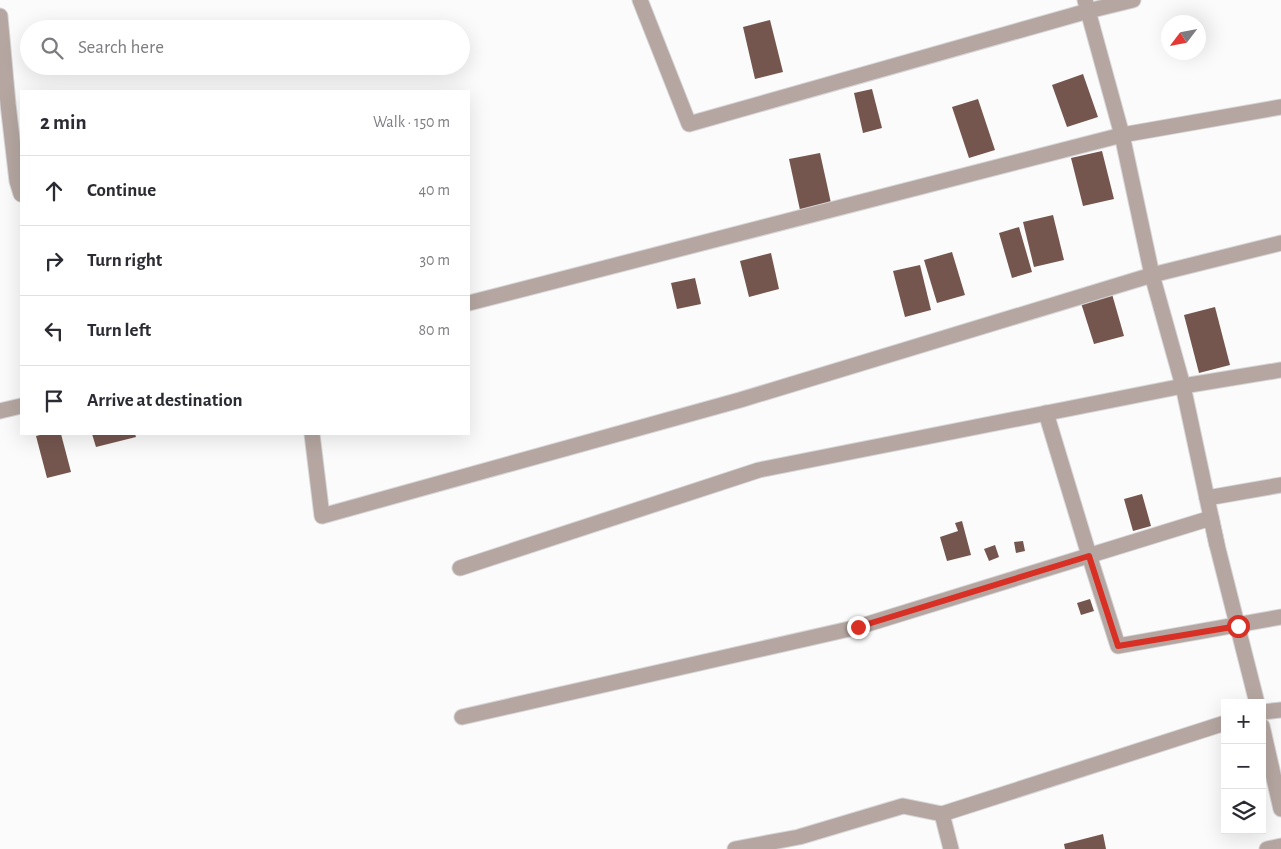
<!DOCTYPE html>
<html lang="en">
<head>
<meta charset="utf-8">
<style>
	:root { --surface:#fff; --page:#f2f2f3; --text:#2b2b33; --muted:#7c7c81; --line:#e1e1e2 }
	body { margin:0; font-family:"Alegreya Sans",sans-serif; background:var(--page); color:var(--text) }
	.controls { position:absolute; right:15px; bottom:15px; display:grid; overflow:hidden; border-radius:0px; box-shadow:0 5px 20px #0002 }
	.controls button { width:45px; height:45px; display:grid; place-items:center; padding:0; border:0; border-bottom:1px solid var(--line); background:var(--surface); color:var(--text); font:25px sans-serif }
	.compass { position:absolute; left:1161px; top:15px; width:45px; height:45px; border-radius:50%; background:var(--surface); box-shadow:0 5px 20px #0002; rotate:238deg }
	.stop { position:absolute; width:15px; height:15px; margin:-11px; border:4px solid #d93025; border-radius:50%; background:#fff }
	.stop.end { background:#d93025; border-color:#fff; box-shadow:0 1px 5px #0008 }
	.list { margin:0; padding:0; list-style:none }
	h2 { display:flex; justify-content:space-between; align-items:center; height:65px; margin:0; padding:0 20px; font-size:21px }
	h2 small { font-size:16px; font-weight:400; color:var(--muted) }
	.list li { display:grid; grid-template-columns:32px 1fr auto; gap:15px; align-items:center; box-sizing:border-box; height:70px; padding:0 20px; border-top:1px solid var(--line) }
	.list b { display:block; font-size:19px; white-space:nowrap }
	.list em { font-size:16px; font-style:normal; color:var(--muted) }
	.icon { flex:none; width:28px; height:28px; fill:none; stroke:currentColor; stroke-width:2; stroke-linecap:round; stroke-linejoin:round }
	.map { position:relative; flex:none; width:1281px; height:849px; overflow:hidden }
	.search { position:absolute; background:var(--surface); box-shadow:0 5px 20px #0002; left:20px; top:20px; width:450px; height:55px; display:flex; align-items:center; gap:12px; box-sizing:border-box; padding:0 18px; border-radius:28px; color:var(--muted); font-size:19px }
	.panel { position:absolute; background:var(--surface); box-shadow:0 5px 20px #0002; left:20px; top:90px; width:450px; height:345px; border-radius:0px }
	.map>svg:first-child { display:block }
	.building { fill:#74564e }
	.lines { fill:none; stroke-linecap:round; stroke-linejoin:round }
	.minor-casing { stroke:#d7d6d8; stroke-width:17 }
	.minor { stroke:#b5a6a1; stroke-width:15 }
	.route { stroke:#d93025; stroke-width:6 }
</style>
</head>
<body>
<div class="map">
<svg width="1281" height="849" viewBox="0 0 1281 849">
	<rect width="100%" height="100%" fill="#fbfbfb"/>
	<g class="building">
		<path d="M770,20L783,72L755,79L743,27Z"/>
		<path d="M1083,74L1098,117L1067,127L1052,85Z"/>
		<path d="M872,89L882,128L863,133L854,93Z"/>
		<path d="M978,99L995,150L969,158L952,107Z"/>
		<path d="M1102,151L1114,199L1083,206L1071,158Z"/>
		<path d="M820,153L831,203L800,210L789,159Z"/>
		<path d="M1053,215L1064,260L1034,267L1023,222Z"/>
		<path d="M1019,227L1032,272L1012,278L999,233Z"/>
		<path d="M952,252L965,295L937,303L924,260Z"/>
		<path d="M771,253L779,289L749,297L740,261Z"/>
		<path d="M920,265L931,310L905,317L893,271Z"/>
		<path d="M695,278L701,304L677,309L671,283Z"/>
		<path d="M1112,294L1124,336L1094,344L1081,303Z"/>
		<path d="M1215,307L1230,365L1199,373L1184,315Z"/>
		<path d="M44,434H61L71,472L47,478L36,436Z"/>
		<path d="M92,434H135L136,437L96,447Z"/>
		<path d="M1142,494L1151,526L1133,531L1124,499Z"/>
		<path d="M962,521L971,555L947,561L940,537L958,531L955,523Z"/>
		<path d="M1023,541L1025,551L1016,553L1014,542Z"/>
		<path d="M995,545L999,557L989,561L984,549Z"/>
		<path d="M1090,599L1094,611L1081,615L1077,603Z"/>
		<path d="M1103,834L1106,849H1065L1064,844Z"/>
	</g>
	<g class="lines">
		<defs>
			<g id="minor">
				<path d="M640,0L689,124L1088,11L1133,0"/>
				<path d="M1085,0L1122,135L1152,275L1183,386L1217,545L1257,703"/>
				<path d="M0,16L8,104L17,181L21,194"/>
				<path d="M469,303L1122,135L1281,107"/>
				<path d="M0,411L21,406"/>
				<path d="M1046,413L1089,555L1118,646L1281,617"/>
				<path d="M312,434L322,516L740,400L1152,275L1281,243"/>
				<path d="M1207,498L1281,485"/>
				<path d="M460,568L759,470L1183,386L1281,370"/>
				<path d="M1262,712L1281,710"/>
				<path d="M462,717L858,627L1211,518L1217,545"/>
				<path d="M1262,726L1281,809"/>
				<path d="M735,849L799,837L903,806L942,814"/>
				<path d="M951,849L942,814L1225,723"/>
				<path d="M1267,849L1281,846"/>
			</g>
		</defs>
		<use href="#minor" class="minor-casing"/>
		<use href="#minor" class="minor"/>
	</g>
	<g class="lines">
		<path class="route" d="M858,627L1089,556L1118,646L1238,626"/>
	</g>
</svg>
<div class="controls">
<button>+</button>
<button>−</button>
<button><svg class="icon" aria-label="layers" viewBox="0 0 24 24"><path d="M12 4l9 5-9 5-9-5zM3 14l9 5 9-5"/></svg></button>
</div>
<svg class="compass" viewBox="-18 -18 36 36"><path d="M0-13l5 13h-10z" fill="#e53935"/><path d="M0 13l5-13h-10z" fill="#7c7c81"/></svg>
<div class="stop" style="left:1238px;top:626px"></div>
<div class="stop end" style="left:858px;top:627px"></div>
<div class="search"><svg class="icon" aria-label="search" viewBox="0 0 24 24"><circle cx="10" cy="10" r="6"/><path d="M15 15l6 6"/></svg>Search here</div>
<section class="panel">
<h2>2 min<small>Walk · 150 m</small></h2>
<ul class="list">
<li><svg class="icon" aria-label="ahead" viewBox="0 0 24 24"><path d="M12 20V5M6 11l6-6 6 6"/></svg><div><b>Continue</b></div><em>40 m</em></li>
<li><svg class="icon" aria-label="right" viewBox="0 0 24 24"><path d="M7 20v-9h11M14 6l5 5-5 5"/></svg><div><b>Turn right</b></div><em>30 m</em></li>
<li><svg class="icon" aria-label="left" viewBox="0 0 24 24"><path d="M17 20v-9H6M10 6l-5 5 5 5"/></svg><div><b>Turn left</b></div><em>80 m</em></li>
<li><svg class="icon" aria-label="arrive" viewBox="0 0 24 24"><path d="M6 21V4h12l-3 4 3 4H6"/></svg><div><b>Arrive at destination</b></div></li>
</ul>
</section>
</div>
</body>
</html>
